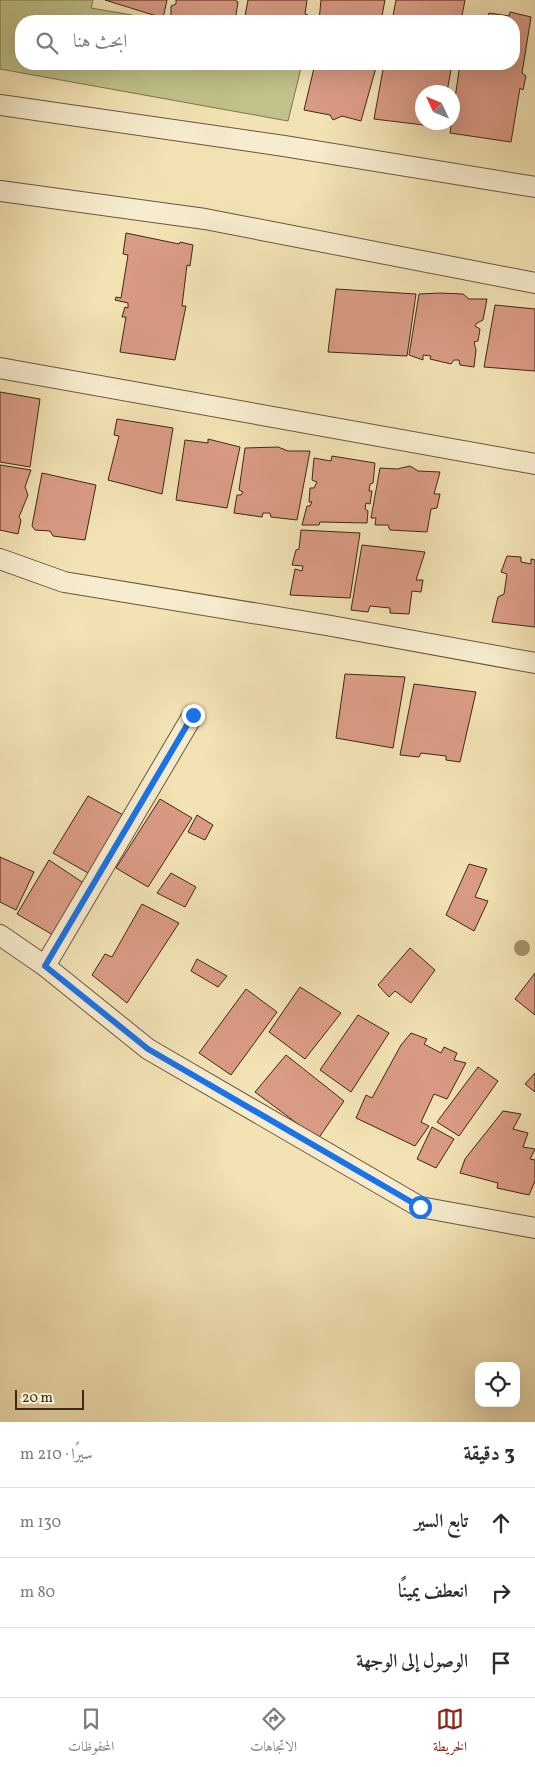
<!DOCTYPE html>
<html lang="ar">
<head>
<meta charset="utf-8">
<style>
	:root { --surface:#fff; --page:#f2f2f3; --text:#2b2b33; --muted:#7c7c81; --line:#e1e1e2; --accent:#8f2418 }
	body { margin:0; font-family:Vollkorn,Amiri,serif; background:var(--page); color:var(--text); direction:rtl }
	.controls { position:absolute; right:15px; bottom:15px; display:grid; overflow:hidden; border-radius:10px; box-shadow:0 5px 20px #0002 }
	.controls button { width:45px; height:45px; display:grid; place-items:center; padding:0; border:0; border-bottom:1px solid var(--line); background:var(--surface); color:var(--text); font:25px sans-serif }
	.compass { position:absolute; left:415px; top:85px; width:45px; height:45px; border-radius:50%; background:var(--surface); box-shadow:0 5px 20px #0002; rotate:314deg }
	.scale { position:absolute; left:15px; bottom:12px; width:69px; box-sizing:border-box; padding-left:5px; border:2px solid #3e2816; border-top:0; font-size:14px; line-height:18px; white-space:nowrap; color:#3e2816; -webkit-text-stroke:4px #f7ecce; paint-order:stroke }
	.stop { position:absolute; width:15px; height:15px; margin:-11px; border:4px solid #1a73e8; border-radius:50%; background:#fff }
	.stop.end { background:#1a73e8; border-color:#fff; box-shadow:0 1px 5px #0008 }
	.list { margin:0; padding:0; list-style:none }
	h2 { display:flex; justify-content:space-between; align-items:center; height:65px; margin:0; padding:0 20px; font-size:21px }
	h2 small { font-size:16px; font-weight:400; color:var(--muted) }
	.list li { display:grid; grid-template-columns:32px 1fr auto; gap:15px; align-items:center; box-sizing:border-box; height:70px; padding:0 20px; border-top:1px solid var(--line) }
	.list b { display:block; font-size:19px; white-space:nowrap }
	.list em { font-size:16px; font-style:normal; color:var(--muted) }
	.icon { flex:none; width:28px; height:28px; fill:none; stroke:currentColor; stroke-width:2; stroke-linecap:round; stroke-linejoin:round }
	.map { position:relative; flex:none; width:535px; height:1422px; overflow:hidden; direction:ltr }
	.search { position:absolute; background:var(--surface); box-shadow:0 5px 20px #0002; left:15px; right:15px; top:15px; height:55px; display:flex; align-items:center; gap:12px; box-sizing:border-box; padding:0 18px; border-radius:20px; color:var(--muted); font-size:19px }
	.sheet { height:275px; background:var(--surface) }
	nav { display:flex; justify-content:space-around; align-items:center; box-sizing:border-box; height:70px; border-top:1px solid var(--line); background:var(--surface); font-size:14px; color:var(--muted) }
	nav a { display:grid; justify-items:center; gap:2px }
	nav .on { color:var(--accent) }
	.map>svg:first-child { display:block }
	.green { fill:#c0c289; stroke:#7f7550 }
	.building { fill:#da9b85; stroke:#3e2816 }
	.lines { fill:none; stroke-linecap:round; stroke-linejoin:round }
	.street-casing { stroke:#6b563e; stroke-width:22 }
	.street { stroke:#f7ecce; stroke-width:20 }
	.tree { fill:#a1916d }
	.route { stroke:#1a73e8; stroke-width:6 }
</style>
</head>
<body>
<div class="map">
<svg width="535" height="1422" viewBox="0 0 535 1422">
	<rect width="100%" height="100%" fill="#f2e2b4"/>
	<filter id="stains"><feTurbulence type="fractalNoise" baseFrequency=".004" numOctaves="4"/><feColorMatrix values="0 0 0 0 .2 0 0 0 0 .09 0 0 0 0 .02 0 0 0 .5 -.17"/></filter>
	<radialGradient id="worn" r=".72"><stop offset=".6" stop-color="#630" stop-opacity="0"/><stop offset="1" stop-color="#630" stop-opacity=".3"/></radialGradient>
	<path class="green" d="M0,0H93L91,8L167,21H21V64H302L288,121L0,69Z"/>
	<g class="building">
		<path d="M105,0H167L163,18Z"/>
		<path d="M176,0H235L238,2L235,21H196L192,19V21H183L171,19V6L176,4Z"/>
		<path d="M248,0H307L305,14L308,15L307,21H244Z"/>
		<path d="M321,0H385L381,21H319Z"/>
		<path d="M396,0H465L461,21H392Z"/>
		<path d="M510,12L531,17L522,73L526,76L523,90L520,88L511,142L450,133L460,64H514V21H467V16L487,18L489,13L509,16Z"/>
		<path d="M315,64H377L361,121L342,116L333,120L330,115L304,110Z"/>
		<path d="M384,64H452L447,92H422V122H441L440,127L374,119Z"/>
		<path d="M126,233L179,244L180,242L193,245L190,266L187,265L182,306H186L175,360L120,352L126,317H122L125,307L128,308V303L115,300L116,297L121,298L128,255L123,254Z"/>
		<path d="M336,289L416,294L407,356L328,352Z"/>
		<path d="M440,293L463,294L469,299H487L483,320L477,323L475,326L480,329L478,341L474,342L476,350L474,367L460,365L459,360H454L451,364L430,359L431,356L423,355V360L409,355L419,294Z"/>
		<path d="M495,305L535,309V371L484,367Z"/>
		<path d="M0,392L40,399L30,467L0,462Z"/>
		<path d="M117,419L173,428L162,494L108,480L119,436L114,435Z"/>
		<path d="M208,439L240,447L227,508L176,500L185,440L208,443Z"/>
		<path d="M278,447L288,451H310L297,520L271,517L270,513H263L262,517L234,513L237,495H241L243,492L239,490L245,448Z"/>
		<path d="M332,456L375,463L373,483L370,484L369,491H372L370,504L366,503L365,509L368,511L367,523L320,522L319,525H302L307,506H310L312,502H309L310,488H314L317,482L312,480L314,458L331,461Z"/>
		<path d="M0,465L31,470L25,487L28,495L19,517L21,520L18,534L0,530Z"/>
		<path d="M410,466L418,471L440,472L434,494H440L437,508L431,509L427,532L390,530L388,525H375L376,518H371L380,468L397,469Z"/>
		<path d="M42,473L96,485L85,540L53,536L50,531L35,530L32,526Z"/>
		<path d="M301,530L360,533L350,598L290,595L295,569L302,571L303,566L292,565L296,550L299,549Z"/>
		<path d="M362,545L425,552L416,580H423L421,592L412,591L409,614L390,613V608L370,606L368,612L351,610Z"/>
		<path d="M507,556L521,557V562L531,564V559L535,560V627L492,622L498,597L504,594L507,574L501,572Z"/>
		<path d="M345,674L405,677L393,748L336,738Z"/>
		<path d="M414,684L476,692L460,762L446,760V756L421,753L419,757L400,755Z"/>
		<path d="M88,796L125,816L88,873L53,853Z"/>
		<path d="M160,799L192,818L148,887L116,868Z"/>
		<path d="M197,815L213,825L205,840L188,832Z"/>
		<path d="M0,857L34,872L16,910L0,902Z"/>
		<path d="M49,860L85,884L53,935L17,914Z"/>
		<path d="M469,864L487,869L475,897L488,901L474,931L446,915Z"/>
		<path d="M171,873L196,887L185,907L157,893Z"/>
		<path d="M142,904L179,923L127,1003L92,975L105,954L112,957Z"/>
		<path d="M410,948L435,970L411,1003L395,991L389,997L378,985Z"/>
		<path d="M197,959L227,976L218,987L191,971Z"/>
		<path d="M535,973V1015L515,999Z"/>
		<path d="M300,987L341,1013L305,1059L269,1032Z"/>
		<path d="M246,989L277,1012L231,1075L199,1053Z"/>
		<path d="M358,1015L389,1033L351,1092L320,1070Z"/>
		<path d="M411,1033L427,1039L424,1044L441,1053L444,1047L457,1053L454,1060L466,1063L447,1099L434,1094L421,1122L429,1126L415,1146L356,1118L366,1095L372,1098L401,1045Z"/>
		<path d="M286,1055L344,1101L318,1139L255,1092Z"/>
		<path d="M478,1067L498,1081L459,1136L437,1122Z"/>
		<path d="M535,1073V1092L525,1084Z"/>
		<path d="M503,1111L521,1114L513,1129L528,1133L523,1147L535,1149L530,1159L535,1160V1181L529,1195L497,1188L498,1183L460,1173L465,1159Z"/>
		<path d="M432,1127L454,1139L436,1168L417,1159Z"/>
	</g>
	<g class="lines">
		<defs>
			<g id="street">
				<path d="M0,105L284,146L535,187"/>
				<path d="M0,191L205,219L535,283"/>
				<path d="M0,368L535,464"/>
				<path d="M0,559L64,582L326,625L535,663"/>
				<path d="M0,935L45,966L148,1049L420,1207L535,1228"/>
				<path d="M45,966L193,715"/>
			</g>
		</defs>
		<use href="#street" class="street-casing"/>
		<use href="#street" class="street"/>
	</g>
	<circle class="tree" cx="522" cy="948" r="8"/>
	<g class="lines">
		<path class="route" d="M193,715L45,966L148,1049L420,1207"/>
	</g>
	<rect width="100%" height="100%" filter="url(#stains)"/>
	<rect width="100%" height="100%" fill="url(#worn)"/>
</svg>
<div class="controls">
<button><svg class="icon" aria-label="locate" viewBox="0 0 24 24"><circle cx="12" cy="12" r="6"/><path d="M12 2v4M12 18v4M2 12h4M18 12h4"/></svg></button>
</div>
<svg class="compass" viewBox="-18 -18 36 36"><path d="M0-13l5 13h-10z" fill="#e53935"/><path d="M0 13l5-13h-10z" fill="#7c7c81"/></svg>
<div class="scale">20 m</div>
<div class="stop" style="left:420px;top:1207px"></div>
<div class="stop end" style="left:193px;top:715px"></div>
<div class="search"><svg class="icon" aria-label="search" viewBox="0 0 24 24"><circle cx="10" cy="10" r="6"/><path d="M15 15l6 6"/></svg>ابحث هنا</div>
</div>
<section class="sheet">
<h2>3 دقيقة<small>سيرًا · 210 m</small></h2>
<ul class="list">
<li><svg class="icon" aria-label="ahead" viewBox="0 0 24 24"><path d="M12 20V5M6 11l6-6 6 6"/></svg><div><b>تابع السير</b></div><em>130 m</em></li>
<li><svg class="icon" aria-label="right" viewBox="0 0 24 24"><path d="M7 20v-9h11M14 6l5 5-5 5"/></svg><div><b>انعطف يمينًا</b></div><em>80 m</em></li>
<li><svg class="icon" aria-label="arrive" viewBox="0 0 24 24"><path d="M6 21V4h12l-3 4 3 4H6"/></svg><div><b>الوصول إلى الوجهة</b></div></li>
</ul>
</section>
<nav>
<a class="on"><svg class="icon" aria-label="map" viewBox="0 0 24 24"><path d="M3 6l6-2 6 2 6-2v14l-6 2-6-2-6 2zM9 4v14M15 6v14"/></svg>الخريطة</a>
<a><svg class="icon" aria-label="directions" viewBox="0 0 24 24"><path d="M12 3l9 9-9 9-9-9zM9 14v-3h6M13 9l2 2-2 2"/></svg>الاتجاهات</a>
<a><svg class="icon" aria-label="saved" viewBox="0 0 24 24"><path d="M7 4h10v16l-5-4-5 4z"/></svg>المحفوظات</a>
</nav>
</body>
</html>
